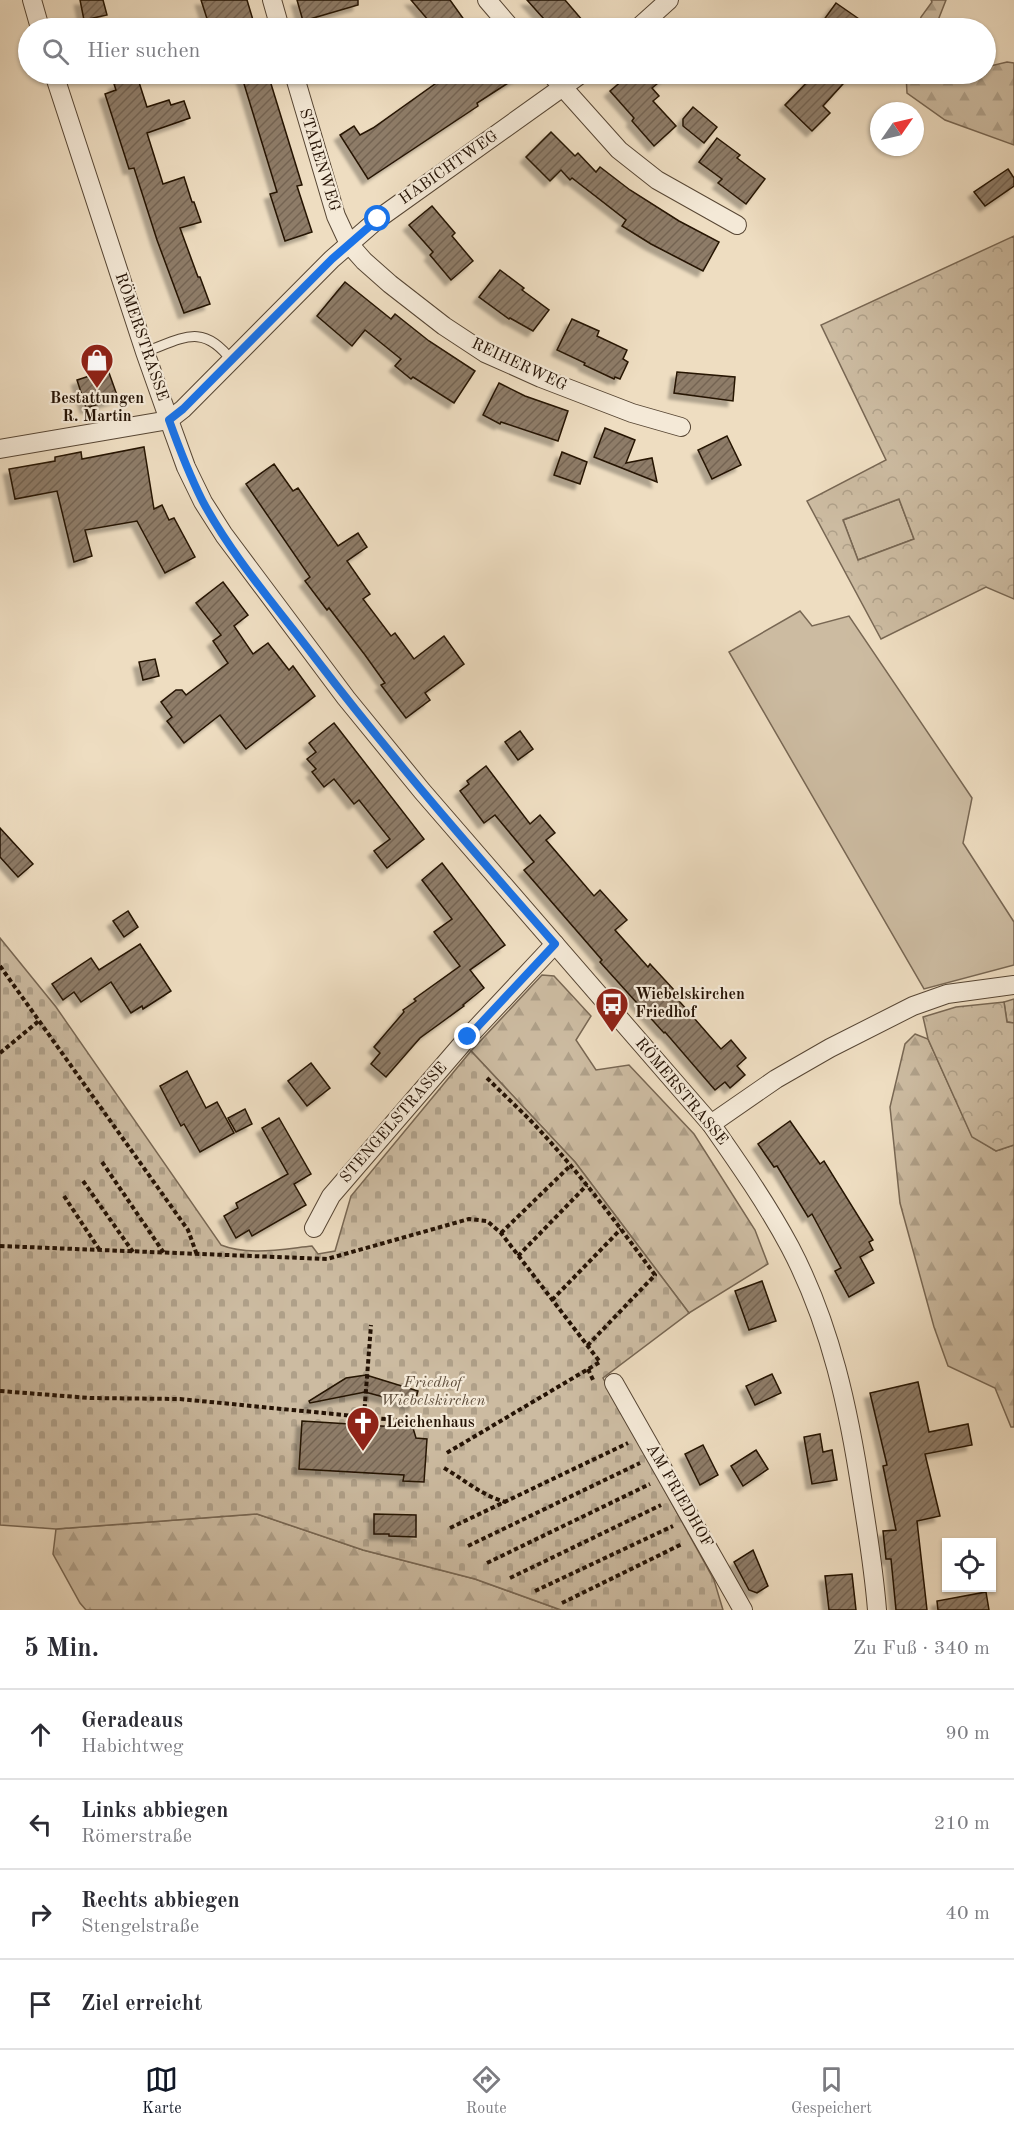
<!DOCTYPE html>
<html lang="de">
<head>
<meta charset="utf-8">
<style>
	:root { --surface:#fff; --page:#f7f7f7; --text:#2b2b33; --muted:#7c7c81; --line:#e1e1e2; --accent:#111827 }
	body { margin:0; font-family:"Old Standard TT",serif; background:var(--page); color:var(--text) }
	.controls { position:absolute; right:18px; bottom:18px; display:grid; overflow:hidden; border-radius:0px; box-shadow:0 2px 4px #0004 }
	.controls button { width:54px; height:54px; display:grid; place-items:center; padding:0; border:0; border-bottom:2px solid var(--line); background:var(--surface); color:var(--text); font:30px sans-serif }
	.compass { position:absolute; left:870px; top:102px; width:54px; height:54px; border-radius:50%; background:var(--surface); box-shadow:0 2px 4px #0004; rotate:56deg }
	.stop { position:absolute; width:18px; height:18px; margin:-14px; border:4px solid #1a73e8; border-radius:50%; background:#fff }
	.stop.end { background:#1a73e8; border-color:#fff; box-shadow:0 2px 6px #0008 }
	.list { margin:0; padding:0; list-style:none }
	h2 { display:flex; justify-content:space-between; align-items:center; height:78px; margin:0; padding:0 24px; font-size:26px }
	h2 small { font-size:20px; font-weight:400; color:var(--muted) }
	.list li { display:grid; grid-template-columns:39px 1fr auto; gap:18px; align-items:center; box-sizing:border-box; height:90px; padding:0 24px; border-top:2px solid var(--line) }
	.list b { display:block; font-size:22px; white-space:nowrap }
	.list p { margin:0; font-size:20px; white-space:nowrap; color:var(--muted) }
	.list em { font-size:20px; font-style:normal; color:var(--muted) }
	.icon { flex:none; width:33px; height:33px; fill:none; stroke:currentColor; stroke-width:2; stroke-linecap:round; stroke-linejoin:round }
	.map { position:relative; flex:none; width:1014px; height:1610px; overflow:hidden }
	.search { position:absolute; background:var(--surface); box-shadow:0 2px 4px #0004; left:18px; right:18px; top:18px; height:66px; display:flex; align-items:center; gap:15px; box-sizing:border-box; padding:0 21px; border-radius:33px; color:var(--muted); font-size:22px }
	.sheet { height:438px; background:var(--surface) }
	nav { display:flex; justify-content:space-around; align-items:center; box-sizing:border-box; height:84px; border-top:2px solid var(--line); background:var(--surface); font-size:16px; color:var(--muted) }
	nav a { display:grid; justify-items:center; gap:3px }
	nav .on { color:var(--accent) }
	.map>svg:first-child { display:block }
	.green { fill:#ccbba1; stroke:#786753; stroke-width:1.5 }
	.forest { fill:url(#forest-firs); stroke:#786753; stroke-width:1.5 }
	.cemetery { fill:url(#cemetery-stones); stroke:#786753; stroke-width:1.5 }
	.park { fill:url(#park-crowns); stroke:#786753; stroke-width:1.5; fill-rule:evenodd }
	.building { fill:url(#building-hatch); stroke:#251305; stroke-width:1.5; filter:url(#shadow) }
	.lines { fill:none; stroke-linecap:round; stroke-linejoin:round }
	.service-casing { stroke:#574634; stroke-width:11 }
	.minor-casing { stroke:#574634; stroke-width:20 }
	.path { stroke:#251305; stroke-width:4; stroke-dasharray:4.5 3; stroke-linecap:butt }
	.service { stroke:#f4e9d7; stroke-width:9 }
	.minor { stroke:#f4e9d7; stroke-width:18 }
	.route { stroke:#1a73e8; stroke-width:8 }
	.labels { text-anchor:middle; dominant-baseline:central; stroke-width:4.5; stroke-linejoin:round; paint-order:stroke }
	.street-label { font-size:16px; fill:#251305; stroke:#f4e9d7 }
	.poi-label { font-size:16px; font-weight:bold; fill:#251305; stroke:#f4e9d7; text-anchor:start }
	.park-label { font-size:16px; font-style:italic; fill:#5f4e3c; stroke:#f4e9d7 }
</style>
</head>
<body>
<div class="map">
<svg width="1014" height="1610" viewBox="0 0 1014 1610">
	<defs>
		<pattern id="forest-firs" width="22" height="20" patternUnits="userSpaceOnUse" patternTransform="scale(1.5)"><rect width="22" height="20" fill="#ccbba1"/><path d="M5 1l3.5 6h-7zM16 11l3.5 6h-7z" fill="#afa089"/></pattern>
		<pattern id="cemetery-stones" width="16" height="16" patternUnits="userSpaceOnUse" patternTransform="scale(1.5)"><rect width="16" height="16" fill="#ccbba1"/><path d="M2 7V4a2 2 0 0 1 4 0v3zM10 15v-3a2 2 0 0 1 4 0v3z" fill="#afa089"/></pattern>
		<pattern id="park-crowns" width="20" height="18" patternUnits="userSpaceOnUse" patternTransform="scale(1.5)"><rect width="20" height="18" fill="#ccbba1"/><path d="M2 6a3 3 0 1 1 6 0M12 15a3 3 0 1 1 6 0" fill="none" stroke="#afa089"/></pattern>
		<pattern id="building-hatch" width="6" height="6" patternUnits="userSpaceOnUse" patternTransform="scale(1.5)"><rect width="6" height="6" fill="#8e7c67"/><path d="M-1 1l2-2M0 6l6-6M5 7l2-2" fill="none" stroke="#746453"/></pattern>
		<filter id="shadow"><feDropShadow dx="-5.5" dy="5.5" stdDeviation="1.5" flood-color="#0004"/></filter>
	</defs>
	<rect width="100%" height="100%" fill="#eeddc1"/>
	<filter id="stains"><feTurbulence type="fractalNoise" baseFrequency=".00333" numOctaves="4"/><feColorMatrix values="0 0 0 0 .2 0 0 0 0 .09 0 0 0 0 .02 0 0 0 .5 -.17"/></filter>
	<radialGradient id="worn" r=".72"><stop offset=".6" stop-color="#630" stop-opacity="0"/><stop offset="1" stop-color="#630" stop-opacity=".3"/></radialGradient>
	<g class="green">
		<path d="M899,499L914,539L858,560L843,520Z"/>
		<path d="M800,611L812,626L849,616L972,798L963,843L1014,922V965L924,989L729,652Z"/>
	</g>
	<g class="forest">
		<path d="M931,0H946L935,28H917L921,17L932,2Z"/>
		<path d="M1007,62L1014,63V145L945,120L907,93L906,74H942L944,77L958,74H986V67Z"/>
		<path d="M542,975L554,976L591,1016L576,1040L596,1070L629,1065L694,1134L755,1230L768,1264L689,1313L575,1162L471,1051Z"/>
		<path d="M1014,999V1023L1007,1022L1004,1002Z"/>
		<path d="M915,1034L928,1039L972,1136L996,1151L1014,1145V1427H1011L995,1388L948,1366L934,1327L900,1203L890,1107L905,1044Z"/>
		<path d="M257,1514L363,1550L475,1579L561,1610H86L80,1603L53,1554L56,1529Z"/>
	</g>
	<path class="cemetery" d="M0,938L56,1007L221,1245C248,1256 283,1249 312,1246L318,1254L335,1251L351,1196L471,1051L575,1162L689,1313L603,1378L714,1580L723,1610H561L475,1579L363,1550L257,1514L56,1529L0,1525Z"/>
	<g class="park">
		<path d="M1014,236V599L986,587L881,639L807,501L886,460L821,325ZM899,499L914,539L858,560L843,520Z"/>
		<path d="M1004,1002L1007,1022L1014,1023V1145L996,1151L972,1137L928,1039L923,1017L956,1007Z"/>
	</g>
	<g class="building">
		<path d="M80,0H103L107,15L84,20Z"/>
		<path d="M201,0H247L253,20L224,28H210Z"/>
		<path d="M297,0H358V5L303,21Z"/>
		<path d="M411,0H450L470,28H435Z"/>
		<path d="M527,0H565L589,28H552Z"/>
		<path d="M836,3L872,28H818Z"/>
		<path d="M241,74H268L302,185L297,186L312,232L285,241L270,194L277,192Z"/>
		<path d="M449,74H522L477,103L478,106L368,179L340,135L354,126L360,135L373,128Z"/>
		<path d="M630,74H669L652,88L659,96L653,101L676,126L654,146L632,121L634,118L610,91Z"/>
		<path d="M815,74H852L823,106L830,113L812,131L785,105Z"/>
		<path d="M137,76L147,107L169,100L171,105L184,101L190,118L147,133L163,184L184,177L192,202H194L201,222L180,228L198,277H200L210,304L184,313L157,240L134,168L129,169L105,94L116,90L114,84Z"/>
		<path d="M693,107L717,127L704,143L683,126V119Z"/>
		<path d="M551,132L575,156L578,153L596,172L600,167L630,190L679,221L719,242L703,271L651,244L622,226L626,220L572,178L570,180L561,170L550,181L526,157Z"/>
		<path d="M717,138L740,155L737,158L765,179L746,204L718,183L722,179L699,162Z"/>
		<path d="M1008,169L1014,178V186L985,206L974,192Z"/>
		<path d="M432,206L455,233L452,236L473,261L451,280L430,255L433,252L409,225Z"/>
		<path d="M500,270L524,288L522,290L549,310L533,331L510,318L509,319L479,297Z"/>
		<path d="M345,282L391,319L395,314L429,341L475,371L454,403L413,377L411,379L395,366L401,359L365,330L352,346L317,316Z"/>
		<path d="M572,319L599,331L597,336L627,350L623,359L628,362L620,379L615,377L614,379L584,365L585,363L557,350Z"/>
		<path d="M108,370L118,398L86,408L77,380Z"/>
		<path d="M677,372L735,377L733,401L674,393Z"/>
		<path d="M499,383L525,396L568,411L558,441L501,422L500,424L483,415Z"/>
		<path d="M605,428L635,440L626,463L652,458L657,482L594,457Z"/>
		<path d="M727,436L741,465L712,479L698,450Z"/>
		<path d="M144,447L154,509L162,505L169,520L174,518L195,557L165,573L137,521L85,530L92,556L74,562L57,491L15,499L9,469L55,461V457L81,452L82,459Z"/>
		<path d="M562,452L587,462L580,484L554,475Z"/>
		<path d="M274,464L293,491L298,488L338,546L358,533L367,547L347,561L370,594L363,599L391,636L395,633L414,659L444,636L464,664L425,693L430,700L406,718L381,685L385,683L365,655L329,608L327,610L305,581L310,577L246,484Z"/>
		<path d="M223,582L248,615L234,626L253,654L268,643L289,670L293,666L315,696L246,749L220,715L184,743L167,721L172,717L161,702L176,690H182L186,695L228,663L213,641L221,635L196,603Z"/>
		<path d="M155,659L159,676L143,680L139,662Z"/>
		<path d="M334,723L424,839L387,868L374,851L390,839L359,800L354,804L334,779L324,787L312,772L316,769L307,759L316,752L309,743Z"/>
		<path d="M520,731L533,749L518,760L505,742Z"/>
		<path d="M486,766L530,824L540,815L555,833L546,840L594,896L600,890L627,920L615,930L648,967L650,964L676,992L673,994L721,1049L731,1040L746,1058L737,1066L745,1075L730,1088L725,1082L715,1090L665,1032L664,1033L600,962L602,960L524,870L534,862L495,815L484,823L460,791L469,784L467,781Z"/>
		<path d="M0,828L33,864L18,877L0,857Z"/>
		<path d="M442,863L505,945L470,970L484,988L463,1005L464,1006L420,1038L386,1077L371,1064L380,1053L374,1047L404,1012L403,1010L416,1001L414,999L460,966L434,932L452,919L422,880Z"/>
		<path d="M128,911L138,927L124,937L113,921Z"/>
		<path d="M140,944L171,991L143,1009L142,1006L131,1013L111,982L81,1002L74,992L63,1000L52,984L91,958L99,970Z"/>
		<path d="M311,1063L330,1088L307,1106L288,1081Z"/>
		<path d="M187,1071L206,1108L217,1102L234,1133L200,1152L184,1124L181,1126L160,1086Z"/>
		<path d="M245,1109L252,1124L236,1132L228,1118Z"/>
		<path d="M279,1118L311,1174L294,1184L306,1205L252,1236L249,1230L236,1238L224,1216L238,1208L236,1203L288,1174L262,1128Z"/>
		<path d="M790,1121L820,1164L824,1161L873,1240L869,1242L873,1250L860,1257L874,1283L849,1297L835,1271L841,1268L812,1214L808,1217L777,1166L774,1167L758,1144Z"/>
		<path d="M762,1281L776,1321L749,1330L735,1291Z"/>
		<path d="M772,1374L781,1393L755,1405L746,1386Z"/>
		<path d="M366,1375L418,1391L414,1405L365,1392L310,1403L309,1401L346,1378Z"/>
		<path d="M918,1382L929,1432L968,1424L972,1445L925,1454L940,1516L917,1521L927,1610H896L891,1559H886L883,1531L896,1530L883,1466L887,1465L870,1393Z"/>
		<path d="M302,1421L413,1428L416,1438L427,1439L424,1482L403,1481L404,1475L299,1469Z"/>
		<path d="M820,1434L823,1452L832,1450L837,1480L812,1484L804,1437Z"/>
		<path d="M703,1445L718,1475L700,1485L685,1454Z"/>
		<path d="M756,1450L768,1469L743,1486L731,1466Z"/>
		<path d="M374,1514L416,1515V1537L389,1536V1534H374Z"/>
		<path d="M753,1550L768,1586L757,1593L749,1590L734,1562Z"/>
		<path d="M852,1574L856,1610H829L825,1576Z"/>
		<path d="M986,1592L989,1610H938L937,1601Z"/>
	</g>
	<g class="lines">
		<defs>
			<path id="service" d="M145,352C183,338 203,322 232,361"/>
			<g id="minor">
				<path d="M32,0L40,28"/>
				<path d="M272,0L280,28"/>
				<path d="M487,0L511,28"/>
				<path d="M638,28L669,0"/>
				<path d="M54,74L145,352L169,420L186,467L203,502L224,535L346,698L422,791L711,1124C739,1164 767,1204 790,1247C831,1325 849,1410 862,1497C868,1534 874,1572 877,1610"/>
				<path d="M294,74L336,216L349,244L364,261L390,284L444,326L485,353L541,378L632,413L681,427"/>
				<path d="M551,74L619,150L657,180L737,225"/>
				<path d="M0,449L169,420L183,409L332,259L378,219L581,74"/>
				<path d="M711,1124L776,1079L830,1048L913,1006L947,994L1014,985"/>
				<path d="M314,1228L331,1196L468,1037L555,944"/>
				<path d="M614,1383L743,1610"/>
			</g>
		</defs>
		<use href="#service" class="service-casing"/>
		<use href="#minor" class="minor-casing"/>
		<g class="path">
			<path d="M0,966L188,1230L197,1255"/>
			<path d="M0,1053L40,1020"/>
			<path d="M487,1078C501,1092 516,1106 530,1120C576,1168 616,1222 655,1275L587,1346"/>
			<path d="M102,1162L164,1253"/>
			<path d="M83,1181L133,1252"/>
			<path d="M64,1196L101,1252"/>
			<path d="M501,1233L571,1165"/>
			<path d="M0,1246L327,1259L469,1219L487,1221L501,1233L600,1362L445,1454"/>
			<path d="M518,1256L587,1185"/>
			<path d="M552,1300L621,1229"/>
			<path d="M588,1369L594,1382"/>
			<path d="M0,1391L90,1398L180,1399L436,1424"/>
			<path d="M364,1416L371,1325"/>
			<path d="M444,1468C465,1480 482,1496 506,1502"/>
			<path d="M450,1528L628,1443"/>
			<path d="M468,1546L640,1463"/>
			<path d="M487,1563L650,1484"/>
			<path d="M510,1578L661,1505"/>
			<path d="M535,1591L673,1526"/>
			<path d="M562,1603L682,1544"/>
		</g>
		<use href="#service" class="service"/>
		<use href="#minor" class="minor"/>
	</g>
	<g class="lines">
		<path class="route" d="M378,219L332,259L183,409L169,420C179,448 189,474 202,500C231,555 278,609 316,659C391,757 473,851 555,944L468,1037"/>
	</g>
	<defs>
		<symbol id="shop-pin" viewBox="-11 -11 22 30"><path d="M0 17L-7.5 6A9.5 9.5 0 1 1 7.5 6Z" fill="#8f2418" stroke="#f4e9d7"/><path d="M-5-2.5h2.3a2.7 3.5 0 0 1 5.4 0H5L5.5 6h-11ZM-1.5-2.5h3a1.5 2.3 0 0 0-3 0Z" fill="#fff"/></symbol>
		<symbol id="bus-pin" viewBox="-11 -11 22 30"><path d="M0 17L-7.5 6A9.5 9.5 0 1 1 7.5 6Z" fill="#8f2418" stroke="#f4e9d7"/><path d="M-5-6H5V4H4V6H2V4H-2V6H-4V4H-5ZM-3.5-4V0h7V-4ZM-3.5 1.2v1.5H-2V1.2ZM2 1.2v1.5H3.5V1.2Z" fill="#fff"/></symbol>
		<symbol id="church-pin" viewBox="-11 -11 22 30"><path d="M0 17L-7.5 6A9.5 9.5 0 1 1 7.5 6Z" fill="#8f2418" stroke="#f4e9d7"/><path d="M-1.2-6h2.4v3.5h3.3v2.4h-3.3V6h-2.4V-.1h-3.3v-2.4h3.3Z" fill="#fff"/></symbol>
	</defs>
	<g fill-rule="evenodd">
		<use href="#shop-pin" x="78" y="341" width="38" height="52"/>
		<use href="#bus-pin" x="593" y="985" width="38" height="52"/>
		<use href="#church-pin" x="344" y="1404" width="38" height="52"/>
	</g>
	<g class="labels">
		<g class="street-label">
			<text transform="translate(319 160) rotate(73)">STARENWEG</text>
			<text transform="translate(449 168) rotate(-35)">HABICHTWEG</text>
			<text transform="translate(141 337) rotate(71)">RÖMERSTRASSE</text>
			<text transform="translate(519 365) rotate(25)">REIHERWEG</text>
			<text transform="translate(681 1092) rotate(50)">RÖMERSTRASSE</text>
			<text transform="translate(394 1123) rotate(-49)">STENGELSTRASSE</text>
			<text transform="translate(679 1496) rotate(60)">AM FRIEDHOF</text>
		</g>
		<g class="poi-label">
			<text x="97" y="399" text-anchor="middle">Bestattungen<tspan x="97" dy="18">R. Martin</tspan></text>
			<text x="635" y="995">Wiebelskirchen<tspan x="635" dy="18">Friedhof</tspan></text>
			<text x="386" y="1423">Leichenhaus</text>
		</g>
		<g class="park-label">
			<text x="433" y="1383">Friedhof<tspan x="433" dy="18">Wiebelskirchen</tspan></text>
		</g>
	</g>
	<rect width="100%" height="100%" filter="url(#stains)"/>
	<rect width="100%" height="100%" fill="url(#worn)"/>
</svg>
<div class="controls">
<button><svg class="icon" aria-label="locate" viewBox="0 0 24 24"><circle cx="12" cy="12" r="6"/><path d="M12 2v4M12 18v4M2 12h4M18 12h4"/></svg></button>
</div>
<svg class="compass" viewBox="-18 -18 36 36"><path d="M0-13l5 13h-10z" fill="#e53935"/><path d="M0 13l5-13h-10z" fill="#7c7c81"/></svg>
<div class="stop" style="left:378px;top:219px"></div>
<div class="stop end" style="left:468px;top:1037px"></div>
<div class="search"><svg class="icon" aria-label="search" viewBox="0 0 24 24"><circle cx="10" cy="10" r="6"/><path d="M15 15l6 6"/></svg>Hier suchen</div>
</div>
<section class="sheet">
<h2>5 Min.<small>Zu Fuß · 340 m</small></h2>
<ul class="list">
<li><svg class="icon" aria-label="ahead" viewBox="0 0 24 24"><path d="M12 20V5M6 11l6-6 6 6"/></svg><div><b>Geradeaus</b><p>Habichtweg</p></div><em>90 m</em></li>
<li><svg class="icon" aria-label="left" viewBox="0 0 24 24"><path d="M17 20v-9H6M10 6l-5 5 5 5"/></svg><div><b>Links abbiegen</b><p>Römerstraße</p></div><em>210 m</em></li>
<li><svg class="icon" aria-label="right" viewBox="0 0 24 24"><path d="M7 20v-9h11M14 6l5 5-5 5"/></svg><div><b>Rechts abbiegen</b><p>Stengelstraße</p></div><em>40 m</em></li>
<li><svg class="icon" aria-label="arrive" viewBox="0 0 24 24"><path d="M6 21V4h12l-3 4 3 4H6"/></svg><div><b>Ziel erreicht</b></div></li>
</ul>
</section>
<nav>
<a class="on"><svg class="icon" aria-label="map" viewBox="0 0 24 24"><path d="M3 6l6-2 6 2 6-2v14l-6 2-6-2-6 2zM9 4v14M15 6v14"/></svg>Karte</a>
<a><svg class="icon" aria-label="directions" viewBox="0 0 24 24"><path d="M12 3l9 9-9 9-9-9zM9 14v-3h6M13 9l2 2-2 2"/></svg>Route</a>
<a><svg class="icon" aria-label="saved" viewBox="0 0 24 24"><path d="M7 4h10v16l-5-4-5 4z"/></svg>Gespeichert</a>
</nav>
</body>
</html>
